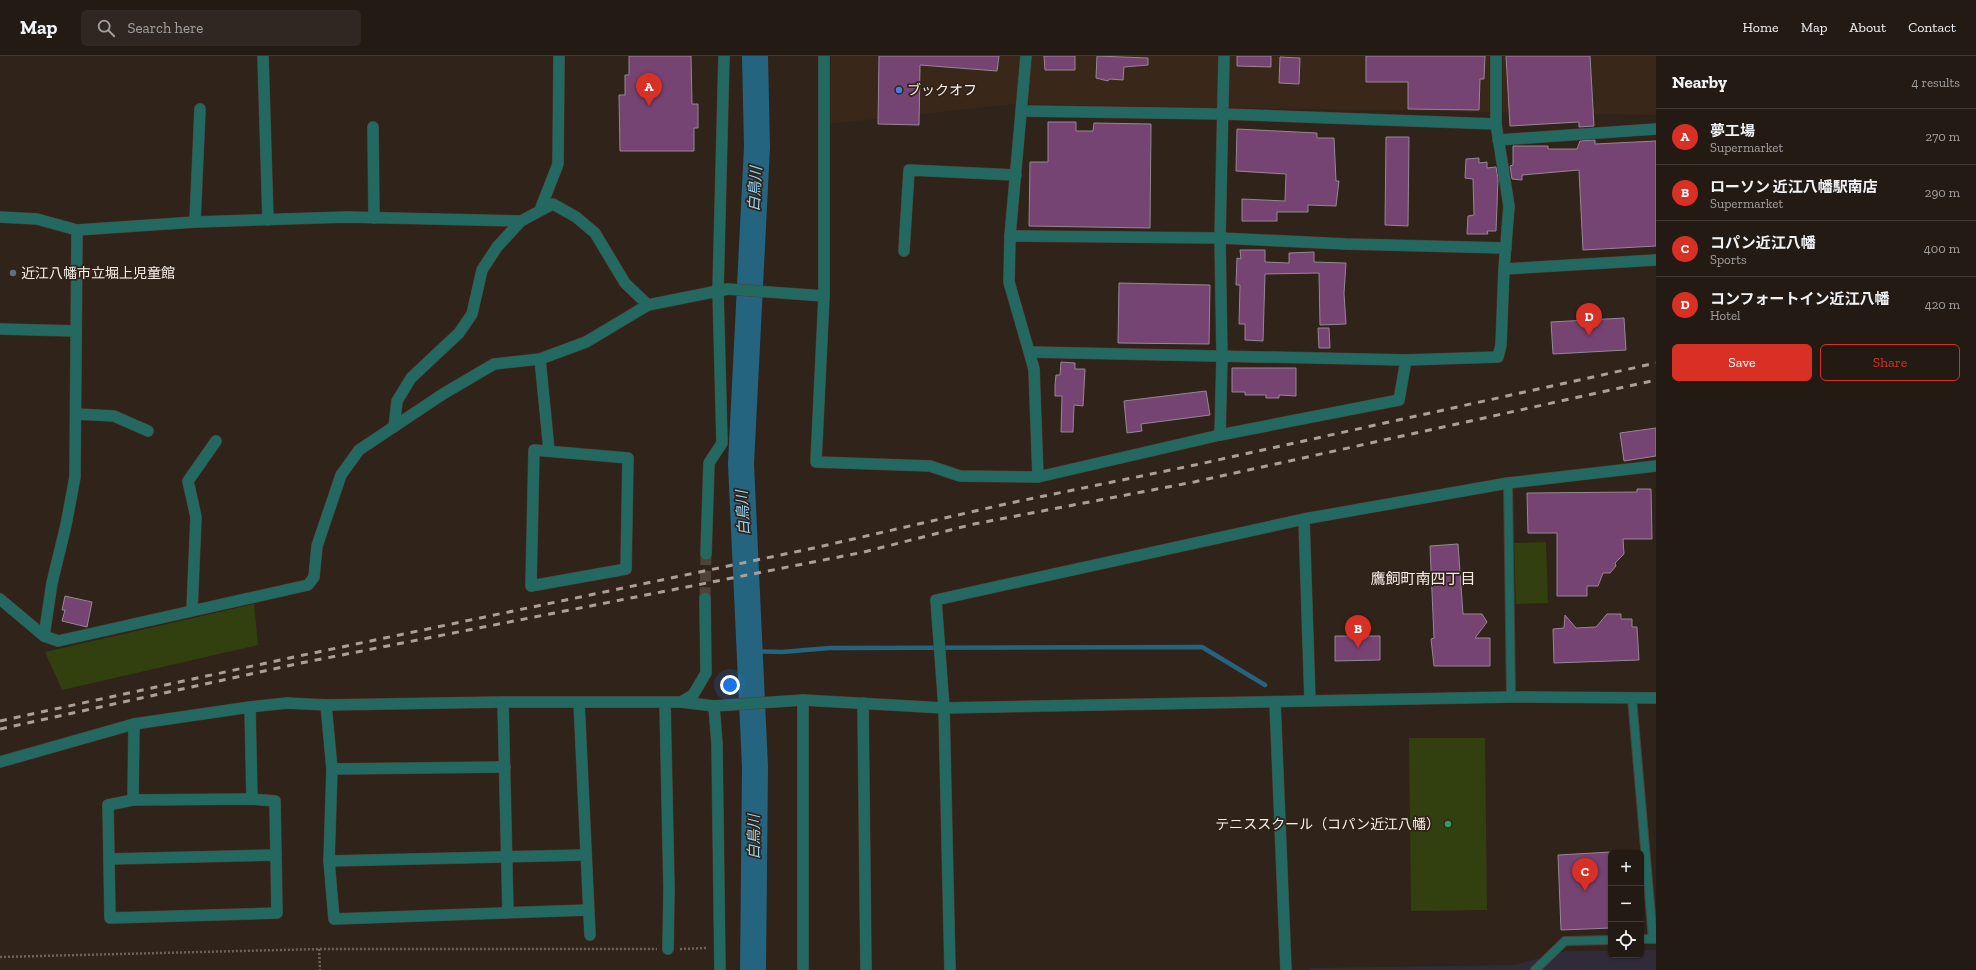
<!DOCTYPE html>
<html lang="en">
<head>
<meta charset="utf-8">
<style>
	:root { --surface:#241a14; --page:#302722; --text:#f1f3f6; --muted:#a3a1a0; --line:#413834; --accent:#d93025 }
	body { margin:0; font-family:"Zilla Slab","Noto Sans JP",serif; background:var(--page); color:var(--text) }
	.controls { position:absolute; right:12px; bottom:12px; display:grid; overflow:hidden; border-radius:6px; box-shadow:0 1px 3px #0004 }
	.controls button { width:36px; height:36px; display:grid; place-items:center; padding:0; border:0; border-bottom:1px solid var(--line); background:var(--surface); color:var(--text); font:20px sans-serif }
	.you { position:absolute; left:730px; top:629px; width:14px; height:14px; margin:-10px; border:3px solid #fff; border-radius:50%; background:#1a73e8; box-shadow:0 0 0 6px #1a73e833 }
	.badge { display:grid; place-items:center; width:26px; height:26px; border-radius:50%; background:var(--accent); color:#fff; font-size:13px; font-weight:700 }
	.pin { position:absolute; translate:-50% -33px; filter:drop-shadow(0 1px 2px #0008) }
	.pin::after { content:''; position:absolute; top:21px; width:14px; height:12px; background:inherit; clip-path:polygon(0 0,100% 0,50% 100%) }
	.list { margin:0; padding:0; list-style:none }
	h2 { display:flex; justify-content:space-between; align-items:center; height:52px; margin:0; padding:0 16px; font-size:17px }
	h2 small { font-size:13px; font-weight:400; color:var(--muted) }
	.list li { display:grid; grid-template-columns:26px 1fr auto; gap:12px; align-items:center; box-sizing:border-box; height:56px; padding:0 16px; border-top:1px solid var(--line) }
	.list b { display:block; font-size:15px; white-space:nowrap }
	.list p { margin:0; font-size:13px; white-space:nowrap; color:var(--muted) }
	.list em { font-size:13px; font-style:normal; color:var(--muted) }
	.actions { display:flex; gap:8px; padding:12px 16px }
	.actions a { flex:1; padding:9px 0; border:1px solid var(--accent); border-radius:6px; text-align:center; font-size:14px; color:var(--accent) }
	.actions .main { background:var(--accent); color:#fff }
	.icon { flex:none; width:22px; height:22px; fill:none; stroke:currentColor; stroke-width:2; stroke-linecap:round; stroke-linejoin:round }
	.map { position:relative; flex:none; width:1656px; height:914px; overflow:hidden }
	header { display:flex; align-items:center; gap:24px; box-sizing:border-box; height:56px; padding:0 20px; background:var(--surface); border-bottom:1px solid var(--line) }
	header strong { font-size:19px }
	nav { display:flex; gap:22px; margin-inline-start:auto; font-size:14px }
	.search { width:280px; height:36px; background:var(--page); display:flex; align-items:center; gap:10px; box-sizing:border-box; padding:0 14px; border-radius:6px; color:var(--muted); font-size:15px }
	main { display:flex }
	aside { flex:1; background:var(--surface) }
	.map>svg:first-child { display:block }
	.built { fill:#392719 }
	.industrial { fill:#312a39 }
	.green { fill:#323f0f }
	.lines { fill:none; stroke-linecap:round; stroke-linejoin:round }
	.stream { stroke:#24647e; stroke-width:4.5 }
	.river { stroke:#24647e; stroke-width:26 }
	.building { fill:#764472; stroke:#968794 }
	.minor-tunnel { stroke:#4e4239; stroke-width:11; stroke-dasharray:11 5.5; stroke-linecap:butt }
	.service-casing { stroke:#4c4037; stroke-width:10 }
	.minor-casing { stroke:#4c4037; stroke-width:12 }
	.tertiary-casing { stroke:#4c4037; stroke-width:12 }
	.path { stroke:#6e625a; stroke-width:2.5; stroke-dasharray:2 2; stroke-linecap:butt }
	.service { stroke:#246961; stroke-width:8 }
	.minor { stroke:#246961; stroke-width:11 }
	.tertiary { stroke:#246961; stroke-width:11 }
	.rail { stroke:#aba099; stroke-width:3; stroke-dasharray:7 7; stroke-linecap:butt }
	.shop-dot { fill:#3f7fe0; stroke:#30231a; stroke-width:1.5 }
	.service-dot { fill:#5c6f8a; stroke:#30231a; stroke-width:1.5 }
	.leisure-dot { fill:#2e9e5b; stroke:#30231a; stroke-width:1.5 }
	.labels { text-anchor:middle; dominant-baseline:central; stroke-width:3.5; stroke-linejoin:round; paint-order:stroke }
	.poi-label { font-size:14px; fill:#f8efe9; stroke:#30231a; text-anchor:start }
	.water-label { font-size:15px; font-style:italic; fill:#98d7f3; stroke:#30231a }
	.neighbourhood-label { font-size:15px; fill:#f8efe9; stroke:#30231a }
</style>
</head>
<body>
<header>
<strong>Map</strong>
<div class="search"><svg class="icon" aria-label="search" viewBox="0 0 24 24"><circle cx="10" cy="10" r="6"/><path d="M15 15l6 6"/></svg>Search here</div>
<nav><a>Home</a><a>Map</a><a>About</a><a>Contact</a></nav>
</header>
<main>
<div class="map">
<svg width="1656" height="914" viewBox="0 0 1656 914">
	<rect width="100%" height="100%" fill="#30231a"/>
	<path class="built" d="M831,0H1656V59L1015,48L829,68Z"/>
	<path class="industrial" d="M1641,894H1656V914H1310V912L1514,909L1566,895H1611V899H1641Z"/>
	<g class="green">
		<path d="M1546,486L1548,547L1516,548L1514,487Z"/>
		<path d="M254,548L258,589L62,634L45,596Z"/>
		<path d="M1409,682H1485L1487,854L1411,855Z"/>
	</g>
	<g class="lines">
		<path class="stream" d="M749,595L782,596L830,592L1202,591L1265,629"/>
		<path class="river" d="M753,914L755,711L741,408L757,91L755,0"/>
	</g>
	<g class="building">
		<path d="M629,0H691L692,48H698V72H694V95H620L619,39H625V19H629Z"/>
		<path d="M879,0H999L997,15L920,9L919,69L878,68Z"/>
		<path d="M1044,0H1075V14H1045Z"/>
		<path d="M1097,0L1148,2V9L1124,11L1123,24L1109,23L1108,25L1096,22Z"/>
		<path d="M1237,0H1271V11L1237,10Z"/>
		<path d="M1366,0H1485L1484,23H1480L1479,54L1408,53V26H1366Z"/>
		<path d="M1506,0H1590L1594,70L1579,71V66L1510,70Z"/>
		<path d="M1280,1L1300,2L1299,28L1279,27Z"/>
		<path d="M1048,66H1076V75H1093L1094,67L1151,68L1150,172L1029,170L1030,106H1048Z"/>
		<path d="M1237,73L1317,77V82H1334L1336,125H1339L1336,150L1308,149V156H1277V165H1242V143L1285,145L1286,118L1236,115Z"/>
		<path d="M1386,81H1409L1408,170L1385,169Z"/>
		<path d="M1595,84V88L1656,85V190L1583,194L1579,114L1522,119V124L1512,123L1510,110L1513,109V90H1548V93H1577L1580,85Z"/>
		<path d="M1479,102V107L1487,106V112L1496,111L1498,123L1496,175H1487L1488,178H1467L1468,160L1474,159L1473,123L1465,122L1466,103Z"/>
		<path d="M1240,194H1265V206L1289,207V197L1314,196V206L1346,207L1344,237L1346,268L1320,269L1319,217L1265,218L1263,285L1245,284V268H1239L1240,229H1236L1237,202L1241,203Z"/>
		<path d="M1119,227L1210,229L1209,288L1118,287Z"/>
		<path d="M1624,262L1626,294L1553,298L1551,266Z"/>
		<path d="M1318,272H1329L1330,292H1319Z"/>
		<path d="M1061,306L1075,307V313H1085L1083,350L1074,349L1073,376H1061L1062,340H1055V329L1056,319H1060Z"/>
		<path d="M1232,312H1296V340L1279,339V342H1266V339H1245V336H1232Z"/>
		<path d="M1206,335L1210,359L1141,368L1142,375L1127,377L1124,345Z"/>
		<path d="M1656,372V400L1624,405L1620,377Z"/>
		<path d="M1637,433H1651L1652,483H1623L1624,498L1615,507L1616,510L1610,517H1603L1598,530H1587V540H1557V477H1528L1527,437L1637,436Z"/>
		<path d="M1458,488L1463,558H1482L1487,566L1475,582H1490V610H1434L1431,583L1434,582L1430,490Z"/>
		<path d="M65,540L92,546L87,571L62,565L65,554H62Z"/>
		<path d="M1607,558H1621V563H1632V571H1637L1639,604L1554,607L1553,573L1564,572L1565,559L1576,572L1596,571Z"/>
		<path d="M1335,580H1380V604L1335,605Z"/>
		<path d="M1611,796V872L1561,874L1558,799Z"/>
	</g>
	<g class="lines">
		<path class="minor-tunnel" d="M705,542L706,498"/>
		<defs>
			<g id="service">
				<path d="M1508,427L1511,641"/>
				<path d="M1632,642L1653,883"/>
				<path d="M1641,883H1656"/>
				<path d="M1535,914L1565,885L1611,884"/>
			</g>
			<g id="minor">
				<path d="M263,0L268,164"/>
				<path d="M824,0V240L816,406L930,410L960,420L1038,421L1220,379L1399,344L1406,304"/>
				<path d="M1026,0L1010,180L1009,226L1034,313L1038,421"/>
				<path d="M1022,55L1223,58L1496,68"/>
				<path d="M373,71L374,162"/>
				<path d="M1498,84L1656,73"/>
				<path d="M540,154L558,108L559,0"/>
				<path d="M0,161L37,163L77,174L195,166L347,161L521,165L553,148L576,161L595,177L625,227L648,249L728,233L824,240"/>
				<path d="M195,166L200,53"/>
				<path d="M1010,180L1220,182L1346,188L1506,192"/>
				<path d="M904,195L909,114L1016,119"/>
				<path d="M1504,213L1656,204"/>
				<path d="M0,273L76,275"/>
				<path d="M1030,296L1406,304L1498,301L1501,289L1504,213L1509,150L1496,68V0"/>
				<path d="M540,303L549,394"/>
				<path d="M76,358L114,360L148,375"/>
				<path d="M394,371L397,345L411,322L459,277L472,258L482,214L497,191L521,165"/>
				<path d="M1220,379L1222,301L1220,182L1224,0"/>
				<path d="M534,394L628,402L626,513L531,530Z"/>
				<path d="M706,498L709,407L722,387L718,235L724,0"/>
				<path d="M0,543L44,580L58,585L308,529L314,521L317,490L341,419L359,394L443,338L494,308L540,303L586,286L648,249"/>
				<path d="M192,554L196,461L188,425L216,385"/>
				<path d="M44,580L52,527L66,469L75,421L77,174"/>
				<path d="M803,644V914"/>
				<path d="M503,646L508,856"/>
				<path d="M579,646L590,879"/>
				<path d="M681,646L693,639L706,617L705,542"/>
				<path d="M1275,646L1286,914"/>
				<path d="M665,647L669,832L668,893"/>
				<path d="M863,647L866,914"/>
				<path d="M326,649L332,713L329,805L334,863L588,854"/>
				<path d="M714,650L717,688L720,914"/>
				<path d="M250,651L252,743"/>
				<path d="M332,713L505,711"/>
				<path d="M252,743L275,745L277,857L110,862L108,749L133,744Z"/>
				<path d="M133,744L134,668"/>
				<path d="M109,803L276,799"/>
				<path d="M329,805L585,799"/>
				<path d="M950,914L944,652L936,544L1304,463L1508,427L1656,410"/>
			</g>
			<g id="tertiary">
				<path d="M1304,463L1310,645"/>
				<path d="M0,706L134,668L250,651L287,647L326,649L503,646H681L714,650L803,644L944,652L1511,641L1656,642"/>
			</g>
		</defs>
		<use href="#service" class="service-casing"/>
		<use href="#minor" class="minor-casing"/>
		<use href="#tertiary" class="tertiary-casing"/>
		<g class="path">
			<path d="M319,893L320,914"/>
			<path d="M680,893L707,892"/>
			<path d="M0,901L319,893H657"/>
		</g>
		<use href="#service" class="service"/>
		<use href="#minor" class="minor"/>
		<use href="#tertiary" class="tertiary"/>
		<g class="rail">
			<path d="M0,665L294,601L814,492L1010,447L1195,409L1656,307"/>
			<path d="M0,673L296,608L864,496L974,468L1194,426L1656,324"/>
		</g>
	</g>
	<circle class="shop-dot" cx="899" cy="34" r="4"/>
	<circle class="service-dot" cx="13" cy="217" r="4"/>
	<circle class="leisure-dot" cx="1448" cy="768" r="4"/>
	<g class="labels">
		<g class="poi-label">
			<text x="907" y="34">ブックオフ</text>
			<text x="21" y="217">近江八幡市立堀上児童館</text>
			<text x="1440" y="768" text-anchor="end">テニススクール（コパン近江八幡）</text>
		</g>
		<g class="water-label">
			<text transform="translate(755 133) rotate(-87)">白鳥川</text>
			<text transform="translate(743 457) rotate(-93)">白鳥川</text>
			<text transform="translate(754 781) rotate(-90)">白鳥川</text>
		</g>
		<g class="neighbourhood-label">
			<text x="1423" y="523">鷹飼町南四丁目</text>
		</g>
	</g>
</svg>
<div class="controls">
<button>+</button>
<button>−</button>
<button><svg class="icon" aria-label="locate" viewBox="0 0 24 24"><circle cx="12" cy="12" r="6"/><path d="M12 2v4M12 18v4M2 12h4M18 12h4"/></svg></button>
</div>
<div class="you"></div>
<div class="pin badge" style="left:649px;top:50px">A</div>
<div class="pin badge" style="left:1358px;top:592px">B</div>
<div class="pin badge" style="left:1585px;top:835px">C</div>
<div class="pin badge" style="left:1589px;top:280px">D</div>
</div>
<aside>
<h2>Nearby<small>4 results</small></h2>
<ul class="list">
<li><span class="badge">A</span><div><b>夢工場</b><p>Supermarket</p></div><em>270 m</em></li>
<li><span class="badge">B</span><div><b>ローソン 近江八幡駅南店</b><p>Supermarket</p></div><em>290 m</em></li>
<li><span class="badge">C</span><div><b>コパン近江八幡</b><p>Sports</p></div><em>400 m</em></li>
<li><span class="badge">D</span><div><b>コンフォートイン近江八幡</b><p>Hotel</p></div><em>420 m</em></li>
</ul>
<div class="actions"><a class="main">Save</a><a>Share</a></div>
</aside>
</main>
</body>
</html>
